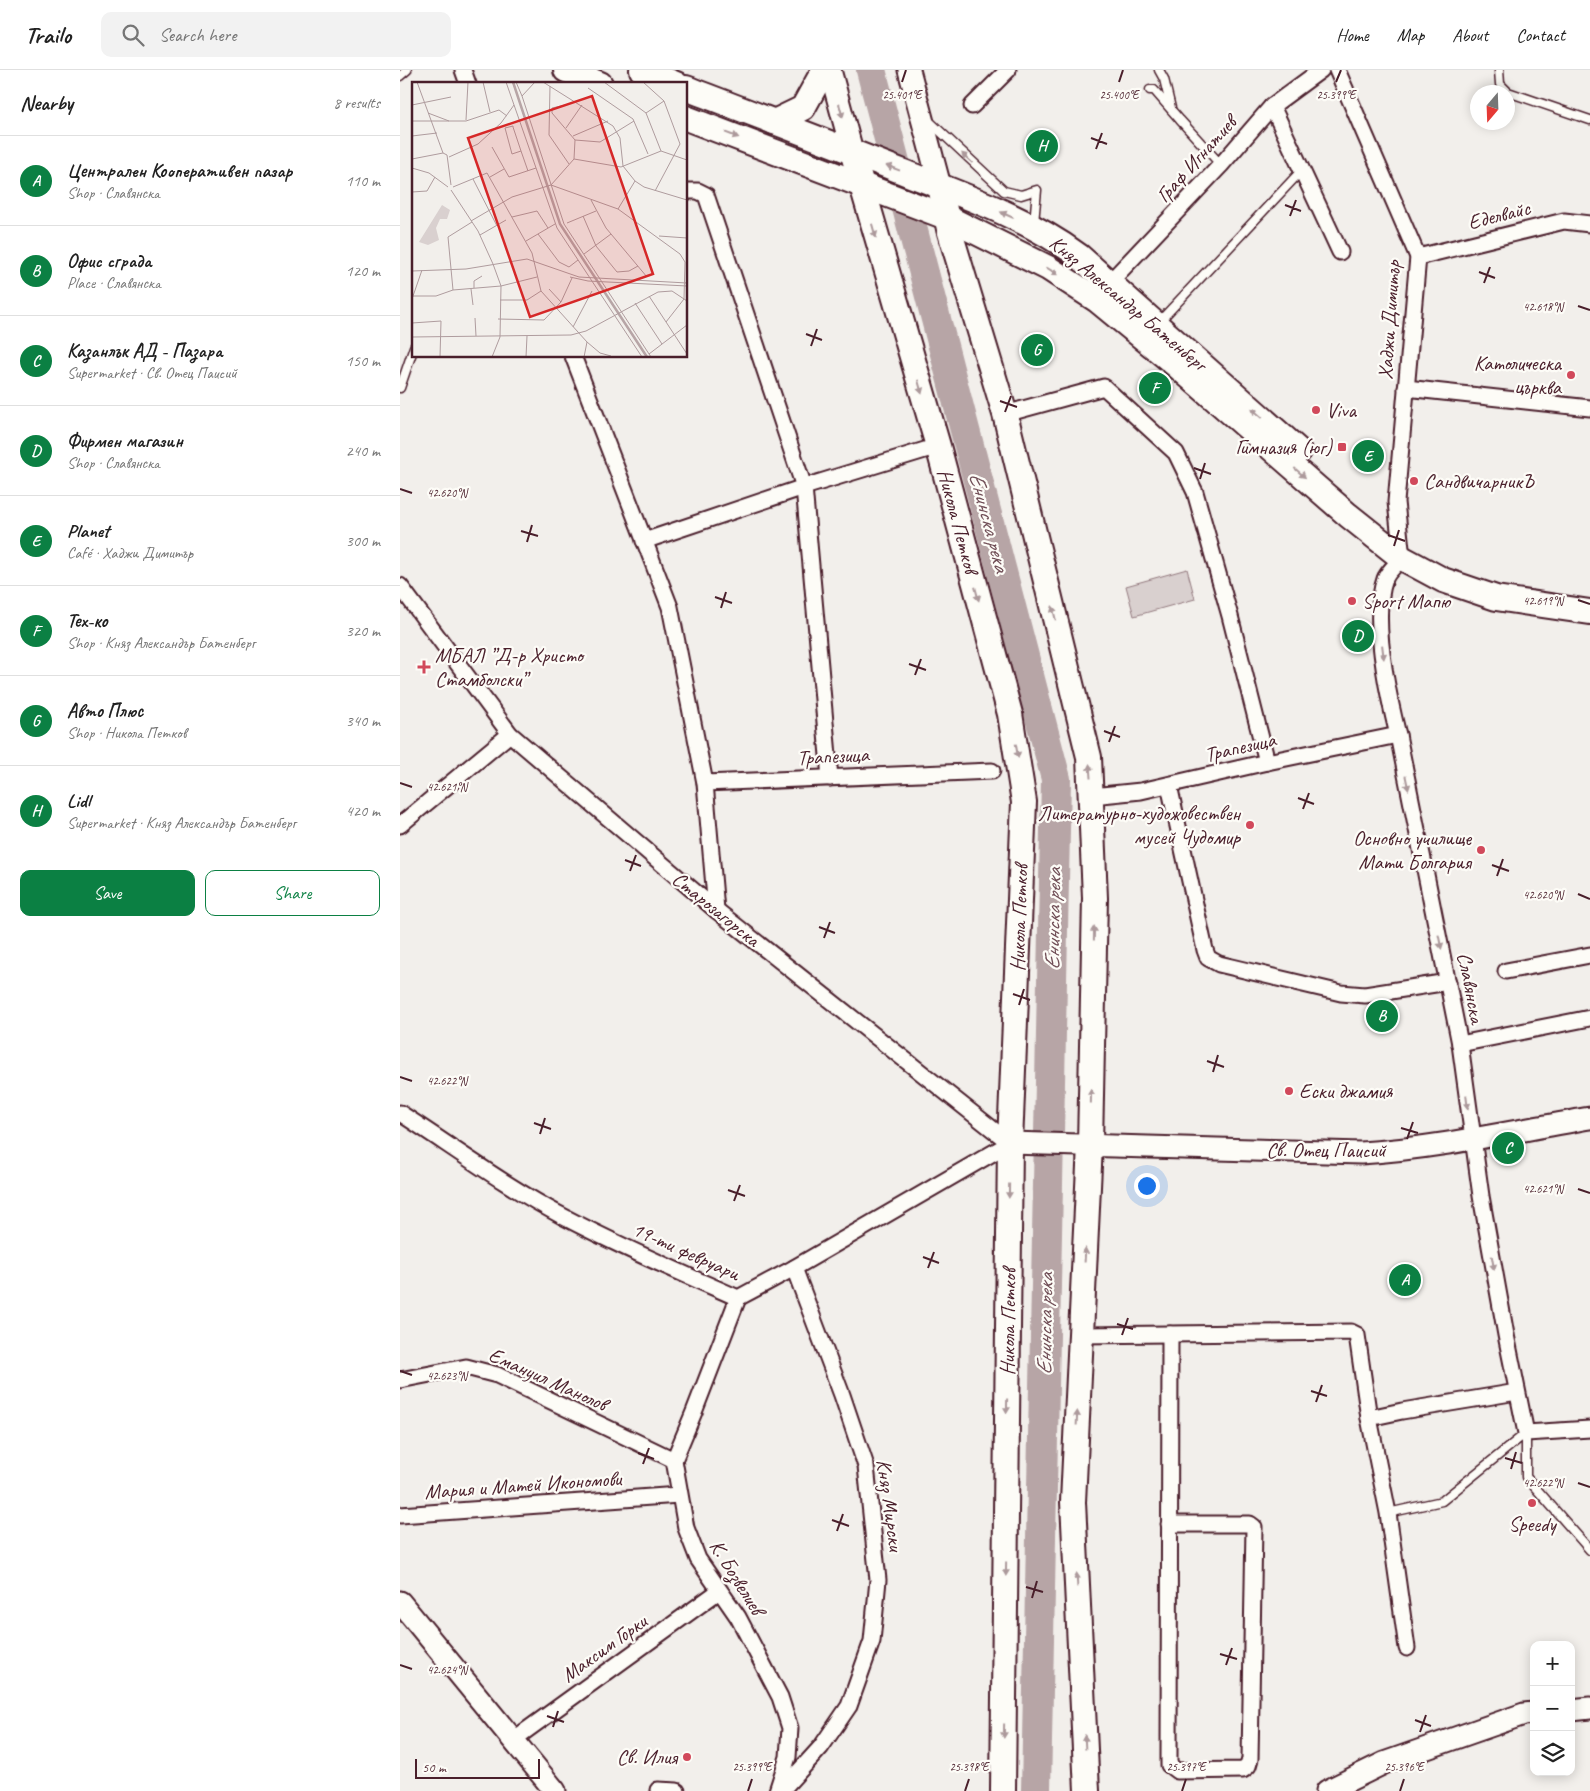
<!DOCTYPE html>
<html lang="en">
<head>
<meta charset="utf-8">
<style>
	:root { --surface:#fff; --page:#f2f2f2; --text:#222; --muted:#767676; --line:#e0e0e0; --accent:#0b8043 }
	body { margin:0; font-family:Caveat,sans-serif; background:var(--page); color:var(--text) }
	.controls { position:absolute; right:15px; bottom:15px; display:grid; overflow:hidden; border-radius:10px; box-shadow:0 2px 12px #0003 }
	.controls button { width:45px; height:45px; display:grid; place-items:center; padding:0; border:0; border-bottom:1px solid var(--line); background:var(--surface); color:var(--text); font:25px sans-serif }
	.compass { position:absolute; left:1070px; top:15px; width:45px; height:45px; border-radius:50%; background:var(--surface); box-shadow:0 2px 12px #0003; rotate:199deg }
	.scale { position:absolute; left:15px; bottom:12px; width:125px; box-sizing:border-box; padding-left:5px; border:2px solid #4a1f2b; border-top:0; font-size:14px; line-height:18px; white-space:nowrap; color:#4a1f2b; -webkit-text-stroke:4px #fdfcf7; paint-order:stroke }
	.you { position:absolute; left:746px; top:1115px; width:18px; height:18px; margin:-12px; border:4px solid #fff; border-radius:50%; background:#1a73e8; box-shadow:0 0 0 8px #1a73e833 }
	.badge { display:grid; place-items:center; width:32px; height:32px; border-radius:50%; background:var(--accent); color:#fff; font-size:16px; font-weight:700 }
	.pin { position:absolute; translate:-50% -50%; border:2px solid #fff; box-shadow:0 1px 5px #0006 }
	.list { margin:0; padding:0; list-style:none }
	h2 { display:flex; justify-content:space-between; align-items:center; height:65px; margin:0; padding:0 20px; font-size:21px }
	h2 small { font-size:16px; font-weight:400; color:var(--muted) }
	.list li { display:grid; grid-template-columns:32px 1fr auto; gap:15px; align-items:center; box-sizing:border-box; height:90px; padding:0 20px; border-top:1px solid var(--line) }
	.list b { display:block; font-size:19px; white-space:nowrap }
	.list p { margin:0; font-size:16px; white-space:nowrap; color:var(--muted) }
	.list em { font-size:16px; font-style:normal; color:var(--muted) }
	.actions { display:flex; gap:10px; padding:15px 20px }
	.actions a { flex:1; padding:11px 0; border:1px solid var(--accent); border-radius:10px; text-align:center; font-size:18px; color:var(--accent) }
	.actions .main { background:var(--accent); color:#fff }
	.icon { flex:none; width:28px; height:28px; fill:none; stroke:currentColor; stroke-width:2; stroke-linecap:round; stroke-linejoin:round }
	.map { position:relative; flex:none; width:1190px; height:1721px; overflow:hidden }
	header { display:flex; align-items:center; gap:30px; box-sizing:border-box; height:70px; padding:0 25px; background:var(--surface); border-bottom:1px solid var(--line) }
	header strong { font-size:24px }
	nav { display:flex; gap:28px; margin-inline-start:auto; font-size:18px }
	.search { width:350px; height:45px; background:var(--page); display:flex; align-items:center; gap:12px; box-sizing:border-box; padding:0 18px; border-radius:10px; color:var(--muted); font-size:19px }
	main { display:flex }
	aside { flex:1; background:var(--surface) }
	.map>svg:first-child { display:block }
	.green { fill:#d9d0cf; stroke:#92787d }
	.lines { fill:none; stroke-linecap:round; stroke-linejoin:round }
	.river { stroke:#b7a5a6; stroke-width:30 }
	.lane-casing { stroke:#4a1f2b; stroke-width:11 }
	.street-casing { stroke:#4a1f2b; stroke-width:19 }
	.secondary-casing { stroke:#4a1f2b; stroke-width:25 }
	.primary-casing { stroke:#4a1f2b; stroke-width:28 }
	.lane { stroke:#fdfcf7; stroke-width:8 }
	.street { stroke:#fdfcf7; stroke-width:15 }
	.secondary { stroke:#fdfcf7; stroke-width:21 }
	.primary { stroke:#fdfcf7; stroke-width:24 }
	.oneway { fill:#ac999b }
	.ticks { fill:none; stroke:#4a1f2b; stroke-width:2 }
	.poi-dot { fill:#d1495b; stroke:#fdfcf7; stroke-width:2 }
	.labels { text-anchor:middle; dominant-baseline:central; stroke-width:4.5; stroke-linejoin:round; paint-order:stroke }
	.street-label { font-size:21px; fill:#4a1f2b; stroke:#fdfcf7 }
	.poi-label { font-size:21px; fill:#4a1f2b; stroke:#fdfcf7; text-anchor:end }
	.water-label { font-size:22px; font-style:italic; fill:#704e56; stroke:#fdfcf7 }
	.inset-river { fill:none; stroke:#b7a5a6; stroke-width:2.5 }
	.inset-road { fill:none; stroke:#af9c9e; stroke-width:1 }
	.view { fill:#d62828; fill-opacity:0.15; stroke:#d62828; stroke-width:2.5 }
	.inset-edge { fill:none; stroke:#4a1f2b; stroke-width:2.5 }
	.ticks-label { font-size:12px; text-anchor:middle; fill:#4a1f2b; stroke:#fdfcf7; stroke-width:4.5; stroke-linejoin:round; paint-order:stroke }
</style>
</head>
<body>
<header>
<strong>Trailo</strong>
<div class="search"><svg class="icon" aria-label="search" viewBox="0 0 24 24"><circle cx="10" cy="10" r="6"/><path d="M15 15l6 6"/></svg>Search here</div>
<nav><a>Home</a><a>Map</a><a>About</a><a>Contact</a></nav>
</header>
<main>
<aside>
<h2>Nearby<small>8 results</small></h2>
<ul class="list">
<li><span class="badge">A</span><div><b>Централен Кооперативен пазар</b><p>Shop · Славянска</p></div><em>110 m</em></li>
<li><span class="badge">B</span><div><b>Офис сграда</b><p>Place · Славянска</p></div><em>120 m</em></li>
<li><span class="badge">C</span><div><b>Казанлък АД - Пазара</b><p>Supermarket · Св. Отец Паисий</p></div><em>150 m</em></li>
<li><span class="badge">D</span><div><b>Фирмен магазин</b><p>Shop · Славянска</p></div><em>240 m</em></li>
<li><span class="badge">E</span><div><b>Planet</b><p>Café · Хаджи Димитър</p></div><em>300 m</em></li>
<li><span class="badge">F</span><div><b>Тех-ко</b><p>Shop · Княз Александър Батенберг</p></div><em>320 m</em></li>
<li><span class="badge">G</span><div><b>Авто Плюс</b><p>Shop · Никола Петков</p></div><em>340 m</em></li>
<li><span class="badge">H</span><div><b>Lidl</b><p>Supermarket · Княз Александър Батенберг</p></div><em>420 m</em></li>
</ul>
<div class="actions"><a class="main">Save</a><a>Share</a></div>
</aside>
<div class="map">
<svg width="1190" height="1721" viewBox="0 0 1190 1721">
	<rect width="100%" height="100%" fill="#f2efeb"/>
	<filter id="ink" filterUnits="userSpaceOnUse"><feTurbulence type="fractalNoise" baseFrequency=".02" numOctaves="2"/><feDisplacementMap in="SourceGraphic" scale="10" xChannelSelector="R" yChannelSelector="G"/><feConvolveMatrix kernelMatrix="1 2 1 2 8 2 1 2 1" color-interpolation-filters="sRGB"/></filter>
	<g filter="url(#ink)">
		<path class="green" d="M787,499L795,529L734,546L726,516Z"/>
		<g class="lines">
			<path class="river" d="M471,0L656,709L636,1721"/>
			<defs>
				<g id="lane">
					<path d="M759,0L764,9L771,38"/>
					<path d="M1099,0L1100,14L1108,22L1190,50"/>
					<path d="M0,6L7,0"/>
					<path d="M750,20H754L780,50L821,95"/>
					<path d="M528,50L604,121L621,125L637,120L634,153"/>
					<path d="M758,253L902,100"/>
					<path d="M0,318L14,277"/>
					<path d="M1126,1363V1407L1190,1480"/>
					<path d="M988,1443L1042,1431L1126,1363"/>
				</g>
				<g id="street">
					<path d="M63,0L68,14"/>
					<path d="M937,0L1018,187L996,432L1002,488C997,494 987,502 985,509C971,547 988,625 998,665L1060,974L1081,1126L1106,1265L1126,1363L1190,1359"/>
					<path d="M572,36L608,0"/>
					<path d="M872,36L940,182"/>
					<path d="M286,121H298L306,125L404,417L430,708"/>
					<path d="M1018,187L1164,151L1190,154"/>
					<path d="M709,213L821,95L872,36L921,0"/>
					<path d="M173,286L270,537L305,713L316,840"/>
					<path d="M1006,318L1190,338"/>
					<path d="M605,344L704,317L776,383L795,422L830,546L867,692"/>
					<path d="M244,471L404,417L538,376"/>
					<path d="M0,516L110,664L316,840L610,1073L394,1198L338,1228C279,1202 221,1177 164,1147C107,1117 54,1078 0,1043"/>
					<path d="M305,713L592,701"/>
					<path d="M769,715L805,880L808,888L819,894L941,923L965,925L1048,912"/>
					<path d="M692,726L741,721L867,692L998,665"/>
					<path d="M0,755L110,664"/>
					<path d="M1106,901L1190,885"/>
					<path d="M1060,974L1190,948"/>
					<path d="M338,1228L294,1342L274,1390L286,1458L298,1489L338,1547L380,1627L390,1658L388,1687L377,1721"/>
					<path d="M681,1265L951,1262L957,1265L969,1348L988,1443L1007,1578"/>
					<path d="M0,1310L66,1297L97,1305L274,1390"/>
					<path d="M969,1348L1002,1341L1117,1322"/>
					<path d="M0,1445L279,1425"/>
					<path d="M769,1454H850L854,1457L850,1689L848,1696L843,1700L777,1701L769,1695V1688L770,1264"/>
					<path d="M113,1670L319,1521"/>
					<path d="M258,1720L277,1721"/>
					<path d="M381,1721L421,1677L449,1636L472,1571L478,1510L466,1396L442,1325L394,1198"/>
				</g>
				<g id="secondary">
					<path d="M430,0L452,81"/>
					<path d="M509,0L540,116"/>
					<path d="M610,1073L961,1083C1038,1078 1114,1061 1190,1048"/>
					<path d="M0,1532L155,1721"/>
					<path d="M1171,1640L1190,1638"/>
					<path d="M927,1721L984,1693L1124,1644L1134,1643"/>
				</g>
				<g id="primary">
					<path d="M166,0L200,14"/>
					<path d="M242,0L276,14"/>
					<path d="M286,18C359,46 433,74 506,103C565,126 628,148 679,186L899,381"/>
					<path d="M286,48L546,147L648,198L697,230L776,295L948,445L1002,488L1043,510L1096,528L1190,542"/>
					<path d="M374,52L403,38L424,0"/>
					<path d="M452,81L538,376L610,644L624,732L610,1073L603,1721"/>
					<path d="M540,116L549,159L605,344L689,687L695,828L690,1075L673,1432L687,1721"/>
				</g>
			</defs>
			<use href="#lane" class="lane-casing"/>
			<use href="#street" class="street-casing"/>
			<use href="#secondary" class="secondary-casing"/>
			<use href="#primary" class="primary-casing"/>
			<use href="#lane" class="lane"/>
			<use href="#street" class="street"/>
			<use href="#secondary" class="secondary"/>
			<use href="#primary" class="primary"/>
		</g>
		<defs><path id="oneway-solid" d="M-6-.8H1V-3.2L6.5 0L1 3.2V.8H-6Z" transform="scale(1.25)"/></defs>
		<g class="oneway">
			<use href="#oneway-solid" transform="translate(441 41) rotate(75)"/>
			<use href="#oneway-solid" transform="translate(332 65) rotate(21)"/>
			<use href="#oneway-solid" transform="translate(567 88) rotate(-137)"/>
			<use href="#oneway-solid" transform="translate(493 98) rotate(-159)"/>
			<use href="#oneway-solid" transform="translate(607 145) rotate(-155)"/>
			<use href="#oneway-solid" transform="translate(474 161) rotate(74)"/>
			<use href="#oneway-solid" transform="translate(652 201) rotate(32)"/>
			<use href="#oneway-solid" transform="translate(520 317) rotate(74)"/>
			<use href="#oneway-solid" transform="translate(857 343) rotate(-139)"/>
			<use href="#oneway-solid" transform="translate(900 403) rotate(41)"/>
			<use href="#oneway-solid" transform="translate(577 524) rotate(75)"/>
			<use href="#oneway-solid" transform="translate(654 543) rotate(-104)"/>
			<use href="#oneway-solid" transform="translate(983 582) rotate(83)"/>
			<use href="#oneway-solid" transform="translate(617 681) rotate(80)"/>
			<use href="#oneway-solid" transform="translate(690 701) rotate(-94)"/>
			<use href="#oneway-solid" transform="translate(1007 713) rotate(78)"/>
			<use href="#oneway-solid" transform="translate(694 863) rotate(-89)"/>
			<use href="#oneway-solid" transform="translate(1040 872) rotate(78)"/>
			<use href="#oneway-solid" transform="translate(691 1026) rotate(-89)"/>
			<use href="#oneway-solid" transform="translate(1067 1032) rotate(83)"/>
			<use href="#oneway-solid" transform="translate(609 1121) rotate(91)"/>
			<use href="#oneway-solid" transform="translate(685 1185) rotate(-87)"/>
			<use href="#oneway-solid" transform="translate(1093 1193) rotate(80)"/>
			<use href="#oneway-solid" transform="translate(607 1336) rotate(91)"/>
			<use href="#oneway-solid" transform="translate(677 1348) rotate(-87)"/>
			<use href="#oneway-solid" transform="translate(606 1499) rotate(91)"/>
			<use href="#oneway-solid" transform="translate(677 1510) rotate(-93)"/>
			<use href="#oneway-solid" transform="translate(604 1661) rotate(91)"/>
			<use href="#oneway-solid" transform="translate(685 1672) rotate(-93)"/>
		</g>
	</g>
	<path class="ticks" d="M502,12L506,0M719,12L723,0M936,12L941,0M691,68L707,74M696,79L702,63M885,135L901,141M890,146L896,130M1079,202L1095,208M1084,213L1090,197M1178,236L1190,240M406,264L422,270M411,276L417,259M600,331L617,337M605,342L611,326M794,398L811,404M800,409L805,393M0,419L12,423M121,461L138,466M988,465L1005,471M127,472L132,455M994,476L999,460M315,527L332,533M1178,530L1190,534M321,538L326,522M509,594L526,600M515,605L521,589M704,661L720,667M709,672L715,656M0,713L12,717M898,728L914,734M903,739L909,723M225,790L241,796M1092,795L1109,801M230,801L236,785M1097,806L1103,789M1178,824L1190,829M419,857L435,863M424,868L430,852M613,924L630,930M619,935L624,919M807,991L824,997M813,1002L818,985M0,1007L12,1011M134,1053L151,1059M1001,1058L1018,1063M140,1064L145,1048M1007,1069L1013,1052M1178,1119L1190,1123M328,1120L345,1126M334,1131L340,1115M523,1187L539,1193M528,1198L534,1182M717,1254L733,1259M722,1265L728,1248M0,1301L12,1305M911,1321L927,1326M916,1332L922,1315M238,1383L254,1389M1105,1388L1122,1393M243,1394L249,1378M1111,1399L1116,1382M1178,1413L1190,1417M432,1450L449,1456M437,1461L443,1444M626,1517L643,1522M632,1528L637,1511M820,1584L837,1589M0,1595L12,1599M826,1595L832,1578M147,1646L164,1652M1015,1650L1031,1656M153,1657L158,1641M1020,1662L1026,1645M348,1721L352,1709M565,1721L569,1709M782,1721L786,1709M1000,1721L1004,1709"/>
	<g class="poi-dot">
		<circle cx="1171" cy="305" r="5"/>
		<circle cx="916" cy="340" r="5"/>
		<rect x="937" y="372" width="10" height="10" rx="2.5"/>
		<circle cx="1014" cy="411" r="5"/>
		<circle cx="952" cy="531" r="5"/>
		<path d="M21.5 589.5h5v5h5v5h-5v5h-5v-5h-5v-5h5z"/>
		<circle cx="850" cy="755" r="5"/>
		<circle cx="1081" cy="780" r="5"/>
		<circle cx="889" cy="1021" r="5"/>
		<circle cx="1132" cy="1433" r="5"/>
		<circle cx="287" cy="1687" r="5"/>
	</g>
	<g class="labels">
		<g class="street-label">
			<text transform="translate(796 89) rotate(-48)">Граф Игнатиев</text>
			<text transform="translate(1099 145) rotate(-14)">Еделвайс</text>
			<text transform="translate(728 233) rotate(40)">Княз Александър Батенберг</text>
			<text transform="translate(989 250) rotate(-86)">Хаджи Димитър</text>
			<text transform="translate(558 451) rotate(75)">Никола Петков</text>
			<text transform="translate(840 677) rotate(-13)">Трапезица</text>
			<text transform="translate(433 686) rotate(-3)">Трапезица</text>
			<text transform="translate(316 839) rotate(39)">Старозагорска</text>
			<text transform="translate(619 848) rotate(-88)">Никола Петков</text>
			<text transform="translate(1071 918) rotate(79)">Славянска</text>
			<text x="926" y="1080">Св. Отец Паисий</text>
			<text transform="translate(286 1181) rotate(24)">19-ти февруари</text>
			<text transform="translate(608 1252) rotate(-89)">Никола Петков</text>
			<text transform="translate(148 1309) rotate(24)">Емануил Манолов</text>
			<text transform="translate(123 1415) rotate(-4)">Мария и Матей Икономови</text>
			<text transform="translate(490 1435) rotate(82)">Княз Мирски</text>
			<text transform="translate(337 1507) rotate(58)">К. Бозвелиев</text>
			<text transform="translate(204 1578) rotate(-36)">Максим Горки</text>
		</g>
		<g class="poi-label">
			<text x="1161" y="293">Католическа<tspan x="1161" dy="24">църква</tspan></text>
			<text x="926" y="340" text-anchor="start">Viva</text>
			<text x="932" y="377">Гимназия (юг)</text>
			<text x="1024" y="411" text-anchor="start">СандвичарникЪ</text>
			<text x="962" y="531" text-anchor="start">Sport Мапю</text>
			<text x="35" y="585" text-anchor="start">МБАЛ ”Д-р Христо<tspan x="35" dy="24">Стамболски”</tspan></text>
			<text x="840" y="743">Литературно-художовествен<tspan x="840" dy="24">мусей Чудомир</tspan></text>
			<text x="1071" y="768">Основно училище<tspan x="1071" dy="24">Мати Болгария</tspan></text>
			<text x="899" y="1021" text-anchor="start">Ески джамия</text>
			<text x="1132" y="1454" text-anchor="middle">Speedy</text>
			<text x="277" y="1687">Св. Илия</text>
		</g>
		<g class="water-label">
			<text transform="translate(589 452) rotate(75)">Енинска река</text>
			<text transform="translate(653 849) rotate(-89)">Енинска река</text>
			<text transform="translate(645 1254) rotate(-89)">Енинска река</text>
		</g>
	</g>
	<g transform="translate(12 12)">
		<rect width="275" height="275" fill="#f2efeb"/>
		<path d="M30,123L38,128L35,137H28L24,146L27,158L16,163L7,160Z" fill="#d9d0cf"/>
		<path class="inset-river" d="M101,0L148,142L235,275"/>
		<path class="inset-road" d="M5,0L31,71M71,0L78,30M94,0L145,146L230,275M104,0L110,14L123,0M131,0L201,44L208,56L211,84L223,99L232,105L275,118M192,0L234,31L249,69L275,78M231,0L252,19L268,62L243,109M138,4L137,53L157,82M176,6L221,37L236,72M110,14L152,142L239,275M0,23L39,15M153,23L140,26V31L163,58L162,77M16,31L37,39M234,31L252,19M54,38L56,0M0,39H54L87,28L95,34M154,46L170,23M0,54L25,51M161,54L196,39M163,58L188,60L222,39M80,65L97,95L124,86M109,69L100,72L93,46L101,44V45L109,69L116,89M37,75L66,62L89,41L102,23M0,77L31,71L35,73L39,103M0,86L17,91L36,105M78,95L92,87M61,97L85,144M139,103L162,77L209,85L249,69M41,105L75,91L120,171L129,209L175,260L188,271L199,274M39,108L66,149L81,182M0,110L15,109L23,95M179,118L194,146L235,195M206,127L223,99M171,134L184,164L205,190L217,189L226,184M100,135L125,129L136,146M59,139L100,115L139,103L206,127L268,172L273,180L272,217L254,240M155,141L184,129M126,152L147,180L157,185L166,178M68,153L94,138M247,154L275,156M114,159L143,142M172,172L199,152M0,189L54,187L115,177L167,195L275,201M158,195L176,199L275,204M62,206V199L70,194M59,207L61,223M137,207L149,220M41,208L36,155L60,140M1,214H24L41,208L89,204L125,195M237,214L275,272M0,217L10,188M88,218H115L129,209M223,221L250,262M63,236L64,254M86,237L132,238L149,220L160,196M0,241L29,239L28,275M161,245L180,209M0,255L159,253L174,249L246,210L260,209L275,219M237,272L275,243M80,275L88,255L89,204L81,182M114,275L115,254M172,275L175,260"/>
		<path class="view" d="M180,14L241,192L118,235L56,56Z"/>
		<rect width="275" height="275" class="inset-edge"/>
	</g>
	<g class="ticks-label">
		<text x="502" y="29">25.401°E</text>
		<text x="719" y="29">25.400°E</text>
		<text x="936" y="29">25.399°E</text>
		<text x="1143" y="241">42.618°N</text>
		<text x="47" y="427">42.620°N</text>
		<text x="1143" y="535">42.619°N</text>
		<text x="47" y="721">42.621°N</text>
		<text x="1143" y="829">42.620°N</text>
		<text x="47" y="1015">42.622°N</text>
		<text x="1143" y="1123">42.621°N</text>
		<text x="47" y="1310">42.623°N</text>
		<text x="1143" y="1417">42.622°N</text>
		<text x="47" y="1604">42.624°N</text>
		<text x="352" y="1701">25.399°E</text>
		<text x="569" y="1701">25.398°E</text>
		<text x="786" y="1701">25.397°E</text>
		<text x="1004" y="1701">25.396°E</text>
	</g>
</svg>
<div class="controls">
<button>+</button>
<button>−</button>
<button><svg class="icon" aria-label="layers" viewBox="0 0 24 24"><path d="M12 4l9 5-9 5-9-5zM3 14l9 5 9-5"/></svg></button>
</div>
<svg class="compass" viewBox="-18 -18 36 36"><path d="M0-13l5 13h-10z" fill="#e53935"/><path d="M0 13l5-13h-10z" fill="#767676"/></svg>
<div class="scale">50 m</div>
<div class="you"></div>
<div class="pin badge" style="left:1005px;top:1210px">A</div>
<div class="pin badge" style="left:982px;top:946px">B</div>
<div class="pin badge" style="left:1108px;top:1078px">C</div>
<div class="pin badge" style="left:958px;top:566px">D</div>
<div class="pin badge" style="left:968px;top:386px">E</div>
<div class="pin badge" style="left:755px;top:318px">F</div>
<div class="pin badge" style="left:637px;top:280px">G</div>
<div class="pin badge" style="left:642px;top:76px">H</div>
</div>
</main>
</body>
</html>
